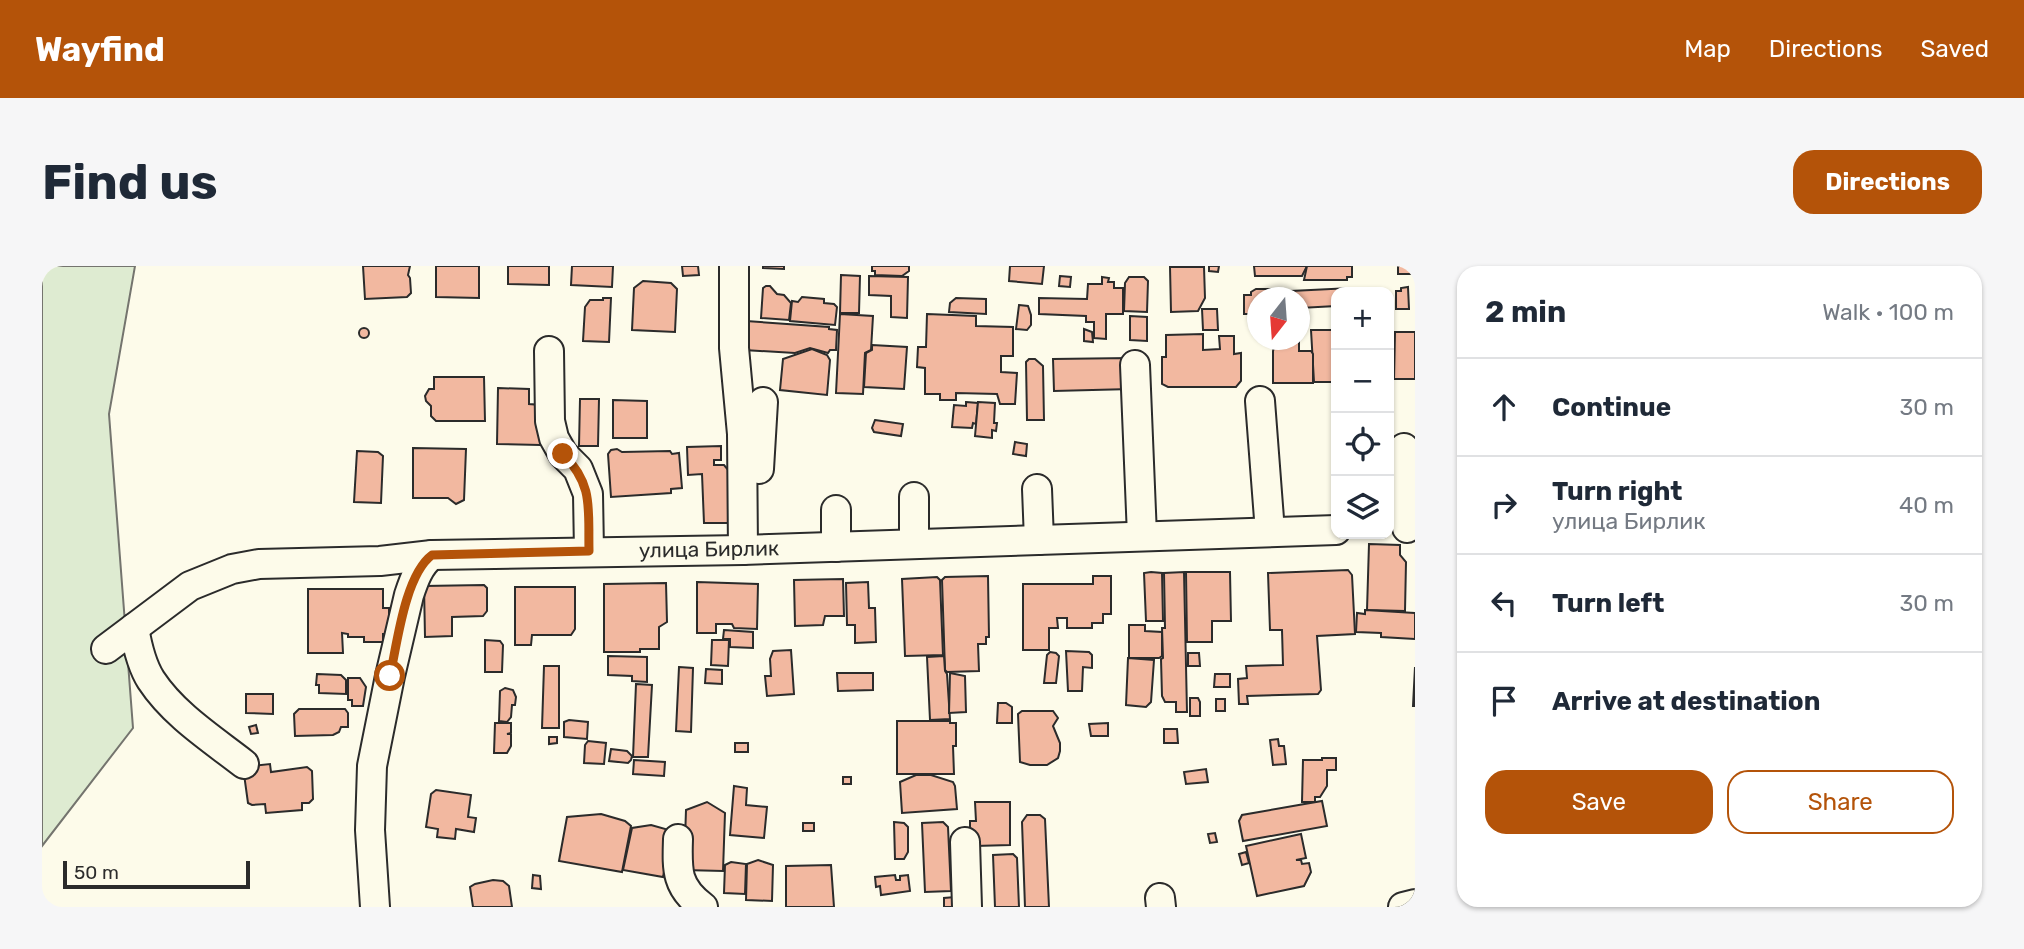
<!DOCTYPE html>
<html lang="en">
<head>
<meta charset="utf-8">
<style>
	:root { --surface:#fff; --page:#f6f6f7; --text:#1f2937; --muted:#747a83; --line:#e0e1e3; --accent:#b45309 }
	body { margin:0; font-family:Rubik,sans-serif; background:var(--page); color:var(--text) }
	.controls { position:absolute; right:21px; top:21px; display:grid; overflow:hidden; border-radius:14px; box-shadow:0 2px 5px #0004 }
	.controls button { width:63px; height:63px; display:grid; place-items:center; padding:0; border:0; border-bottom:2px solid var(--line); background:var(--surface); color:var(--text); font:35px sans-serif }
	.compass { position:absolute; left:1205px; top:21px; width:63px; height:63px; border-radius:50%; background:var(--surface); box-shadow:0 2px 5px #0004; rotate:197deg }
	.scale { position:absolute; left:21px; bottom:18px; width:187px; box-sizing:border-box; padding-left:7px; border:4px solid #2b2b2b; border-top:0; font-size:19px; line-height:24px; white-space:nowrap; color:#2b2b2b; -webkit-text-stroke:5px #fdfbea; paint-order:stroke }
	.stop { position:absolute; width:21px; height:21px; margin:-16px; border:5px solid #b45309; border-radius:50%; background:#fff }
	.stop.end { background:#b45309; border-color:#fff; box-shadow:0 2px 7px #0008 }
	.list { margin:0; padding:0; list-style:none }
	h2 { display:flex; justify-content:space-between; align-items:center; height:91px; margin:0; padding:0 28px; font-size:30px }
	h2 small { font-size:23px; font-weight:400; color:var(--muted) }
	.list li { display:grid; grid-template-columns:46px 1fr auto; gap:21px; align-items:center; box-sizing:border-box; height:98px; padding:0 28px; border-top:2px solid var(--line) }
	.list b { display:block; font-size:26px; white-space:nowrap }
	.list p { margin:0; font-size:23px; white-space:nowrap; color:var(--muted) }
	.list em { font-size:23px; font-style:normal; color:var(--muted) }
	.actions { display:flex; gap:14px; padding:21px 28px }
	.actions a { flex:1; padding:16px 0; border:2px solid var(--accent); border-radius:21px; text-align:center; font-size:24px; color:var(--accent) }
	.actions .main { background:var(--accent); color:#fff }
	.icon { flex:none; width:38px; height:38px; fill:none; stroke:currentColor; stroke-width:2; stroke-linecap:round; stroke-linejoin:round }
	.map { position:relative; flex:none; width:1373px; height:641px; overflow:hidden; border-radius:21px }
	header { display:flex; align-items:center; gap:42px; box-sizing:border-box; height:98px; padding:0 35px; background:var(--accent); color:#fff }
	header strong { font-size:33px }
	nav { display:flex; gap:38px; margin-inline-start:auto; font-size:24px }
	.intro { display:flex; align-items:center; justify-content:space-between; box-sizing:border-box; height:168px; padding:0 42px }
	h1 { margin:0; font-size:49px }
	.button { padding:18px 32px; border-radius:21px; background:var(--accent); color:#fff; font-size:24px; font-weight:700 }
	main { display:flex; gap:42px; padding:0 42px }
	aside { flex:1; background:var(--surface); border-radius:21px; box-shadow:0 2px 5px #0004 }
	.map>svg:first-child { display:block }
	.green { fill:#deebd1; stroke:#74746e; stroke-width:2 }
	.building { fill:#f2b8a0; stroke:#2b2b2b; stroke-width:2 }
	.lines { fill:none; stroke-linecap:round; stroke-linejoin:round }
	.minor-casing { stroke:#2b2b2b; stroke-width:32 }
	.minor { stroke:#fdfbea; stroke-width:28 }
	.route { stroke:#b45309; stroke-width:9 }
	.labels { text-anchor:middle; dominant-baseline:central; stroke-width:5; stroke-linejoin:round; paint-order:stroke }
	.street-label { font-size:21px; fill:#2b2b2b; stroke:#fdfbea }
</style>
</head>
<body>
<header>
<strong>Wayfind</strong>
<nav><a>Map</a><a>Directions</a><a>Saved</a></nav>
</header>
<div class="intro"><h1>Find us</h1><a class="button">Directions</a></div>
<main>
<div class="map">
<svg width="1373" height="641" viewBox="0 0 1373 641">
	<rect width="100%" height="100%" fill="#fdfbea"/>
	<path class="green" d="M0,0H93L67,148L91,462L0,580Z"/>
	<g class="building">
		<path d="M321,0H368L366,9L368,12L369,27L365,31L323,33Z"/>
		<path d="M394,0H437V32L394,31Z"/>
		<path d="M466,0H507V19L466,18Z"/>
		<path d="M530,0H571L570,21L529,19Z"/>
		<path d="M640,0H656L657,9L641,10Z"/>
		<path d="M721,0H742V3L721,2Z"/>
		<path d="M830,0H867V5L860,10L833,9V5H830Z"/>
		<path d="M968,0H1002L1000,18L967,15Z"/>
		<path d="M1167,0H1177L1176,6L1167,5Z"/>
		<path d="M1212,0H1265L1260,10H1213Z"/>
		<path d="M1265,0H1310V11H1305V14H1262Z"/>
		<rect x="1356" y="0" width="17" height="8"/>
		<path d="M1128,1H1162L1163,32L1156,45L1129,46Z"/>
		<path d="M799,9L818,10L817,47H798Z"/>
		<path d="M827,10L866,11L865,52L849,51V30L827,29Z"/>
		<path d="M1018,10L1029,11L1028,21L1017,20Z"/>
		<path d="M1060,11L1067,12L1066,16H1072V22H1081V48H1064V73L1052,72V56H1044V50L997,48V32L1045,33L1046,18H1060Z"/>
		<path d="M1087,11H1102L1106,15L1105,46L1082,45L1083,17Z"/>
		<path d="M601,15L629,17L635,23L633,66L590,64L592,22Z"/>
		<path d="M724,20H728L735,28L742,29L749,37L747,54L719,52L721,22Z"/>
		<path d="M1366,21L1367,43H1354V25H1359V22Z"/>
		<path d="M1309,22V26H1294V40L1258,42V32H1242V28L1249,27V25Z"/>
		<path d="M1214,23H1231V28H1236V32H1216L1215,48H1202V29H1209V26Z"/>
		<path d="M760,31L782,33V37L792,38L795,41L793,59L748,55L750,35L756,36Z"/>
		<path d="M561,32H569L567,76L541,75L543,41L548,34H561Z"/>
		<path d="M914,32L944,33V48L907,46L908,37Z"/>
		<path d="M977,39L986,40L989,49V59L985,64L974,63Z"/>
		<path d="M1160,43H1175L1176,64H1161Z"/>
		<path d="M798,48L831,50L829,84L823,87L821,128L794,127Z"/>
		<path d="M885,48L934,50V60L971,61V90H959V106L975,107L973,138H958L955,128L914,127V134H898V128H883V102L875,101L876,81H884Z"/>
		<path d="M1088,50L1105,51V75L1088,74Z"/>
		<path d="M704,55L787,61V63L795,64L794,84H788L786,87L768,82L753,87L702,84Z"/>
		<circle cx="322" cy="67" r="5"/>
		<path d="M1042,63L1050,66L1051,76L1042,75Z"/>
		<path d="M1269,64H1294V116H1272Z"/>
		<path d="M1353,66H1373V113H1352Z"/>
		<path d="M1161,68V84L1178,83L1177,70H1192V88L1199,87V115L1194,121H1126L1120,118V91H1124V69Z"/>
		<path d="M1235,74H1257V85H1269L1271,88V117H1231V85Z"/>
		<path d="M830,79L865,81L862,123L822,121L824,87L830,84Z"/>
		<path d="M770,83L785,89L788,94L785,129L738,124L741,93Z"/>
		<path d="M1088,92L1089,123L1012,125L1011,93Z"/>
		<path d="M987,93H993L1001,100L1002,154H985L984,96Z"/>
		<path d="M392,111H442L443,155H394L389,150V140L384,135L383,130L387,123H392Z"/>
		<path d="M456,122L487,123V138L499,139L498,179L455,178Z"/>
		<path d="M538,133H557L556,180H537Z"/>
		<path d="M571,134L605,135V172H571Z"/>
		<path d="M924,136L936,137L934,158L931,157L930,162L910,161L912,139L924,140Z"/>
		<path d="M936,136L953,137L952,157H955L954,165L950,164V172L933,170Z"/>
		<path d="M833,154L861,158L859,170L832,166L830,162Z"/>
		<path d="M973,176L985,178L984,190L971,188Z"/>
		<path d="M679,180V194H672V199H682L687,205L689,257H662L660,208L646,209L645,181Z"/>
		<path d="M371,182L424,183L422,234L414,238L406,232H371Z"/>
		<path d="M575,183L580,186L628,185L630,188L637,187L640,222L629,223V227L569,231L566,188L569,184Z"/>
		<path d="M315,185L336,186L341,190L339,237L312,236Z"/>
		<path d="M1327,278L1358,279V289L1364,296L1363,345L1325,344Z"/>
		<path d="M1306,304L1310,309L1313,368L1275,370L1279,424L1276,428L1205,430L1206,438H1197L1196,413L1205,412L1204,400L1241,399L1240,364H1228L1226,307Z"/>
		<path d="M1109,306L1120,307L1121,355H1104L1102,307Z"/>
		<path d="M1142,306L1145,446H1134V436H1123L1120,430L1119,393L1121,392L1120,362H1123L1122,307Z"/>
		<path d="M1144,306H1188L1189,355H1170V376H1145Z"/>
		<path d="M946,310L947,371H944V378H936L937,405L905,406L903,404L900,314L903,311Z"/>
		<path d="M1051,310H1069V348H1061V357H1050V362H1025V352H1015L1016,362H1007V384H981V318H1051Z"/>
		<path d="M895,311L898,314L901,389L863,390L860,313Z"/>
		<path d="M801,313L802,350H783L781,359L753,360L752,314Z"/>
		<path d="M655,316L716,318L715,363L692,362L690,358H674V367H655Z"/>
		<path d="M826,316L827,342H833L834,376L813,377V359H805L804,317Z"/>
		<path d="M624,317L625,356L617,361V383H598V386H562V318Z"/>
		<path d="M442,319L445,322V345L441,350L410,351V370L383,371L382,320Z"/>
		<path d="M473,321H533V363L529,369H490L489,379H473Z"/>
		<path d="M266,323H341V342H347V368H341V376H322V371H306V368L300,367L301,387H266Z"/>
		<path d="M1323,344L1373,347V373L1339,371V367L1314,366L1315,347L1323,348Z"/>
		<path d="M1087,359H1103V365L1120,366V390L1117,392H1087Z"/>
		<path d="M682,364L711,366V382L688,381V373H681Z"/>
		<path d="M443,374L458,375L461,379L460,406H443Z"/>
		<path d="M670,374H687L686,400L669,399Z"/>
		<path d="M749,384L752,428L725,430L723,410H729L728,393L731,385Z"/>
		<path d="M1024,385L1047,386L1050,389V402L1041,401L1040,425H1026Z"/>
		<path d="M1008,386L1014,387L1017,390L1014,417H1002L1005,389Z"/>
		<path d="M1146,387H1157L1158,400H1146Z"/>
		<path d="M566,390L605,391V416L590,415V410L566,409Z"/>
		<path d="M902,390L903,405L905,408L908,453L888,454L885,391Z"/>
		<path d="M1086,392L1112,394L1109,436L1104,441L1084,439Z"/>
		<path d="M502,400H517V462H500Z"/>
		<path d="M637,401L651,402L649,466L634,465Z"/>
		<path d="M1373,401V440H1371Z"/>
		<path d="M664,403L680,404V418L663,417Z"/>
		<path d="M795,407H831V424L796,425Z"/>
		<path d="M908,407L923,410L924,446L907,447Z"/>
		<path d="M275,408L299,409L304,414V428L277,427V419H274Z"/>
		<path d="M1173,408H1188V421H1172Z"/>
		<path d="M306,412H318L324,421L321,440H310V434H306Z"/>
		<path d="M594,418L610,419L606,491H591Z"/>
		<path d="M463,422L471,424L474,431L473,439H470L469,451L465,456L457,455L458,425Z"/>
		<path d="M204,428H231V448L204,447Z"/>
		<path d="M1148,432H1156L1158,436V450H1148Z"/>
		<rect x="1174" y="433" width="9" height="12"/>
		<path d="M956,437H964L970,441V457H955Z"/>
		<path d="M257,443H303L306,447V461H299L297,466L291,469L253,470L252,448Z"/>
		<path d="M980,445H1011L1016,452L1011,460L1018,477V485L1016,492L1005,499H988L978,496L976,448Z"/>
		<path d="M527,454L546,456L545,473L522,471V456Z"/>
		<path d="M855,455H908V457H914V480H911L912,508H855Z"/>
		<path d="M453,457H469V467L465,468H469V480L465,487H452Z"/>
		<path d="M1066,457V470H1049L1047,458Z"/>
		<path d="M214,459L216,467L209,468L207,461Z"/>
		<path d="M1122,463H1135L1136,477H1122Z"/>
		<path d="M507,471H515V477L507,478Z"/>
		<path d="M1236,473L1237,480H1242L1244,498L1231,499L1228,474Z"/>
		<path d="M546,475L564,477L562,498L542,497L543,479Z"/>
		<rect x="693" y="477" width="13" height="9"/>
		<path d="M569,483L585,485L590,490L589,494L586,497L567,495Z"/>
		<path d="M1280,492H1294V504H1285V520L1278,531H1273V536H1260L1261,494H1280Z"/>
		<path d="M592,494L623,496L622,510L591,508Z"/>
		<path d="M228,498L229,506L265,501L270,505L271,533L267,537H260V544L224,547L223,538L210,539L206,537L201,501Z"/>
		<path d="M1164,503L1166,516L1144,518L1142,506Z"/>
		<path d="M874,509H889L911,516L913,520L915,543L860,547L858,516Z"/>
		<rect x="801" y="511" width="8" height="7"/>
		<path d="M692,520L705,522L704,539L725,541L722,572L688,569Z"/>
		<path d="M394,524L429,529L426,551L434,552L432,566L414,563L413,573L395,571L396,563L384,561L389,528Z"/>
		<path d="M1280,535L1285,560L1201,575L1197,555L1200,549Z"/>
		<path d="M665,536L683,547L681,605L642,604L644,544Z"/>
		<path d="M933,536H968V579L933,580L928,574V555H934Z"/>
		<path d="M559,548L583,555L589,560L580,606L517,595L525,551Z"/>
		<path d="M985,549H998L1003,553L1007,641H983L980,556Z"/>
		<path d="M852,556L862,557L866,561V586L862,593H853Z"/>
		<path d="M901,556L906,561L909,625L883,626L880,557Z"/>
		<rect x="761" y="557" width="11" height="8"/>
		<path d="M609,559L627,564L630,569L621,611L581,604L590,562Z"/>
		<path d="M1173,567L1175,576L1168,577L1166,568Z"/>
		<path d="M1259,568L1264,592L1254,594H1259L1260,598L1267,597L1269,606L1262,620L1215,630L1204,580Z"/>
		<path d="M1204,586L1207,597L1200,599L1197,588Z"/>
		<path d="M971,588L975,592L977,641H953L951,589Z"/>
		<path d="M716,594L731,599L730,635L704,634L705,598Z"/>
		<path d="M689,596L704,598L703,628L682,627L683,599Z"/>
		<path d="M789,599L792,641H744V600Z"/>
		<path d="M491,609L498,610L499,623L490,622Z"/>
		<path d="M853,609L854,614H858V610L866,609L868,625L839,629L838,620L834,621L833,611Z"/>
		<path d="M451,614L461,615L467,620L470,641H431L428,621L433,618Z"/>
		<path d="M913,631L914,641H902V632Z"/>
	</g>
	<g class="lines">
		<defs>
			<g id="minor">
				<path d="M692,0V82L700,168L701,284"/>
				<path d="M507,85L508,155L512,172L521,188L536,203L546,228L547,285"/>
				<path d="M1093,99L1100,270"/>
				<path d="M1218,135L1228,266"/>
				<path d="M1362,182L1365,262"/>
				<path d="M717,203L721,136"/>
				<path d="M995,223L997,274"/>
				<path d="M872,231V278"/>
				<path d="M794,281V244"/>
				<path d="M92,362C95,379 100,400 109,414C132,449 170,473 202,498"/>
				<path d="M64,383L148,320L190,303L217,298L338,295L390,289L701,284L1294,264"/>
				<path d="M636,573C635,604 634,621 661,641"/>
				<path d="M923,576L925,641"/>
				<path d="M1118,632L1119,641"/>
				<path d="M333,641L328,564L330,500L348,410L367,329C372,314 377,299 390,289"/>
				<path d="M1361,641L1373,638"/>
			</g>
		</defs>
		<use href="#minor" class="minor-casing"/>
		<use href="#minor" class="minor"/>
	</g>
	<g class="lines">
		<path class="route" d="M348,410C355,378 363,309 390,289L547,285C546,243 552,219 521,188"/>
	</g>
	<g class="labels">
		<g class="street-label">
			<text transform="translate(667 283) rotate(-1)">улица Бирлик</text>
		</g>
	</g>
</svg>
<div class="controls">
<button>+</button>
<button>−</button>
<button><svg class="icon" aria-label="locate" viewBox="0 0 24 24"><circle cx="12" cy="12" r="6"/><path d="M12 2v4M12 18v4M2 12h4M18 12h4"/></svg></button>
<button><svg class="icon" aria-label="layers" viewBox="0 0 24 24"><path d="M12 4l9 5-9 5-9-5zM3 14l9 5 9-5"/></svg></button>
</div>
<svg class="compass" viewBox="-18 -18 36 36"><path d="M0-13l5 13h-10z" fill="#e53935"/><path d="M0 13l5-13h-10z" fill="#747a83"/></svg>
<div class="scale">50 m</div>
<div class="stop" style="left:348px;top:410px"></div>
<div class="stop end" style="left:521px;top:188px"></div>
</div>
<aside>
<h2>2 min<small>Walk · 100 m</small></h2>
<ul class="list">
<li><svg class="icon" aria-label="ahead" viewBox="0 0 24 24"><path d="M12 20V5M6 11l6-6 6 6"/></svg><div><b>Continue</b></div><em>30 m</em></li>
<li><svg class="icon" aria-label="right" viewBox="0 0 24 24"><path d="M7 20v-9h11M14 6l5 5-5 5"/></svg><div><b>Turn right</b><p>улица Бирлик</p></div><em>40 m</em></li>
<li><svg class="icon" aria-label="left" viewBox="0 0 24 24"><path d="M17 20v-9H6M10 6l-5 5 5 5"/></svg><div><b>Turn left</b></div><em>30 m</em></li>
<li><svg class="icon" aria-label="arrive" viewBox="0 0 24 24"><path d="M6 21V4h12l-3 4 3 4H6"/></svg><div><b>Arrive at destination</b></div></li>
</ul>
<div class="actions"><a class="main">Save</a><a>Share</a></div>
</aside>
</main>
</body>
</html>
